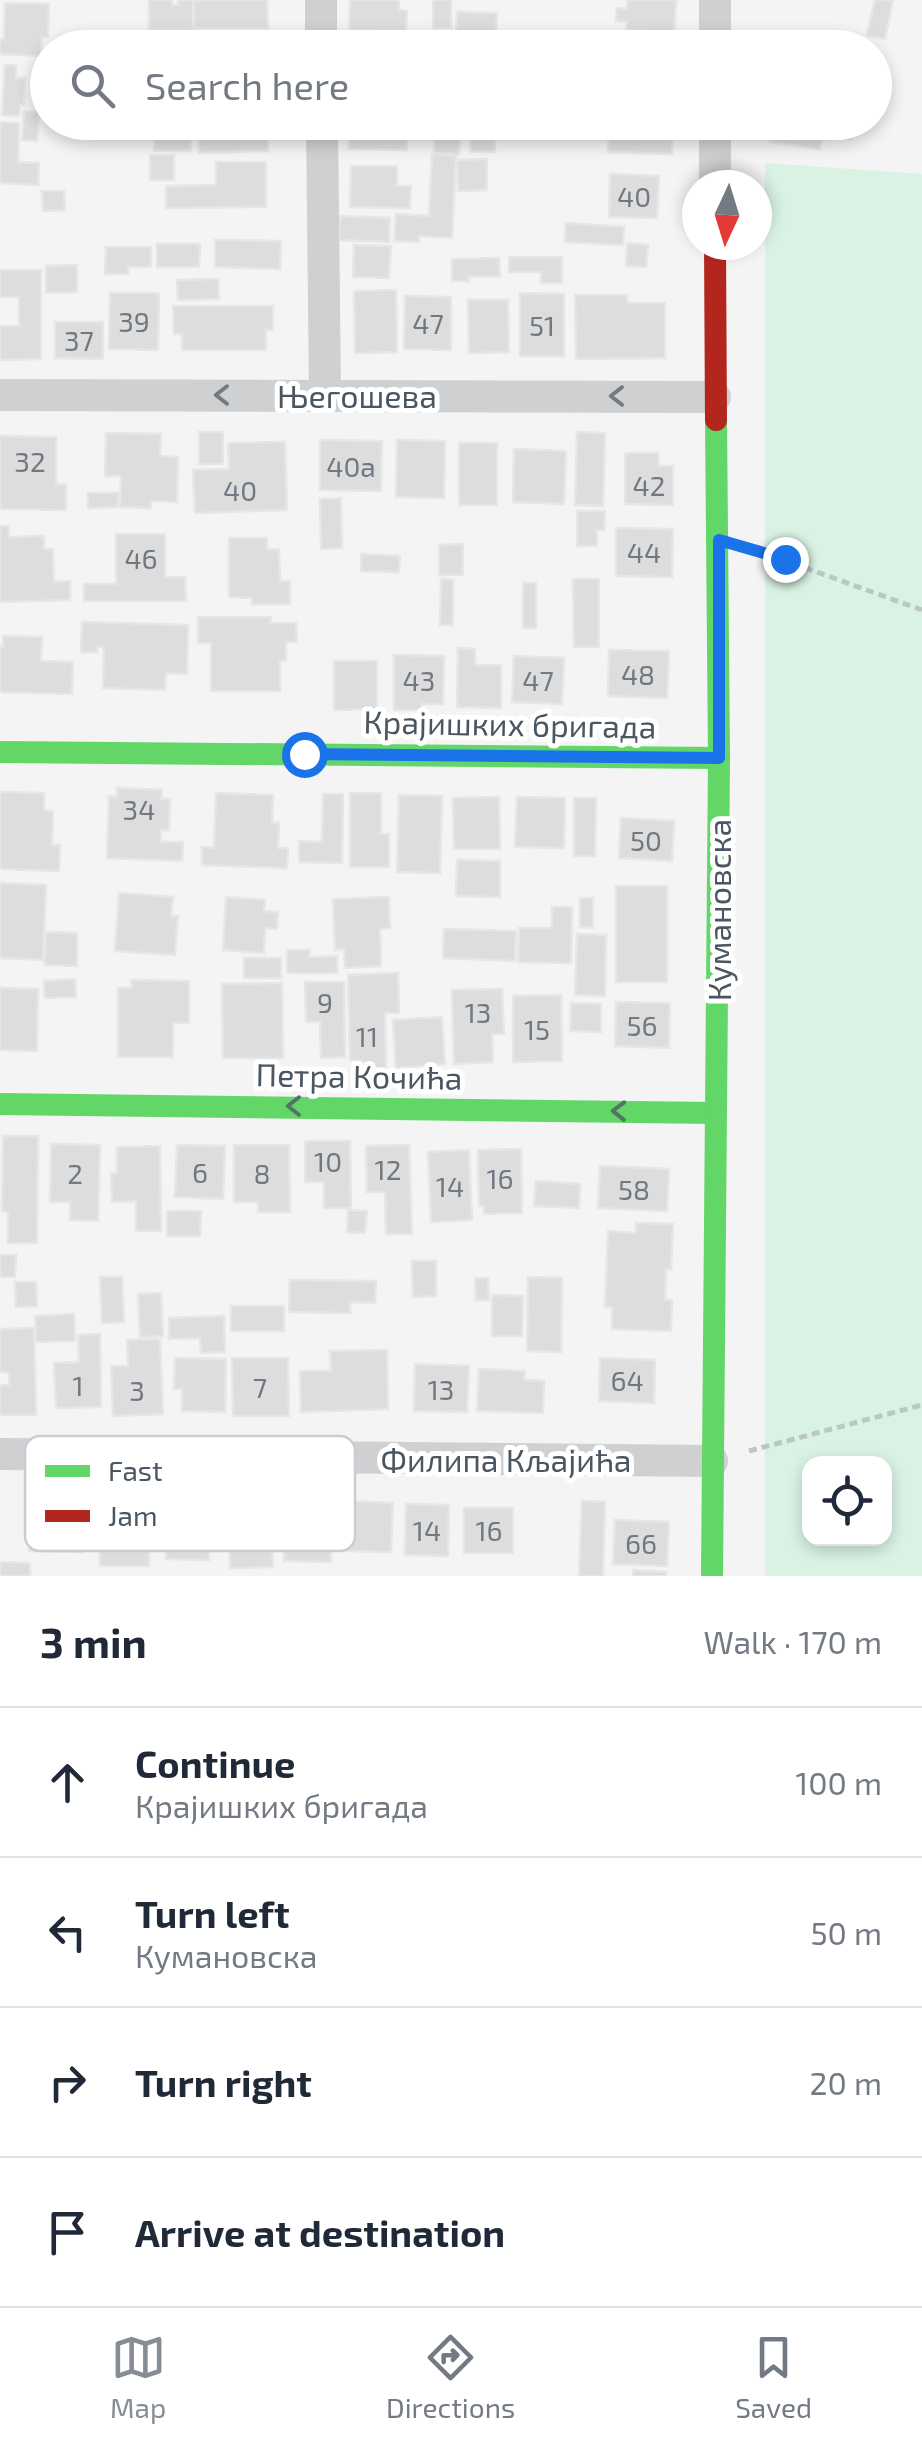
<!DOCTYPE html>
<html lang="en">
<head>
<meta charset="utf-8">
<style>
	:root { --surface:#fff; --page:#f2f2f3; --text:#1f2937; --muted:#747a83; --line:#e0e1e3; --accent:#868d94 }
	body { margin:0; font-family:"Exo 2",sans-serif; background:var(--page); color:var(--text) }
	.controls { position:absolute; right:30px; bottom:30px; display:grid; overflow:hidden; border-radius:20px; box-shadow:0 5px 15px #0003 }
	.controls button { width:90px; height:90px; display:grid; place-items:center; padding:0; border:0; border-bottom:2px solid var(--line); background:var(--surface); color:var(--text); font:50px sans-serif }
	.compass { position:absolute; left:682px; top:170px; width:90px; height:90px; border-radius:50%; background:var(--surface); box-shadow:0 5px 15px #0003; rotate:184deg }
	.stop { position:absolute; width:30px; height:30px; margin:-22px; border:8px solid #1a73e8; border-radius:50%; background:#fff }
	.stop.end { background:#1a73e8; border-color:#fff; box-shadow:0 2px 10px #0008 }
	.list { margin:0; padding:0; list-style:none }
	h2 { display:flex; justify-content:space-between; align-items:center; height:130px; margin:0; padding:0 40px; font-size:42px }
	h2 small { font-size:32px; font-weight:400; color:var(--muted) }
	.list li { display:grid; grid-template-columns:65px 1fr auto; gap:30px; align-items:center; box-sizing:border-box; height:150px; padding:0 40px; border-top:2px solid var(--line) }
	.list b { display:block; font-size:38px; white-space:nowrap }
	.list p { margin:0; font-size:32px; white-space:nowrap; color:var(--muted) }
	.list em { font-size:32px; font-style:normal; color:var(--muted) }
	.icon { flex:none; width:55px; height:55px; fill:none; stroke:currentColor; stroke-width:2; stroke-linecap:round; stroke-linejoin:round }
	.map { position:relative; flex:none; width:922px; height:1576px; overflow:hidden }
	.search { position:absolute; background:var(--surface); box-shadow:0 5px 15px #0003; left:30px; right:30px; top:30px; height:110px; display:flex; align-items:center; gap:25px; box-sizing:border-box; padding:0 35px; border-radius:55px; color:var(--muted); font-size:38px }
	.sheet { height:730px; background:var(--surface) }
	nav { display:flex; justify-content:space-around; align-items:center; box-sizing:border-box; height:140px; border-top:2px solid var(--line); background:var(--surface); font-size:28px; color:var(--muted) }
	nav a { display:grid; justify-items:center; gap:5px }
	nav .on { color:var(--accent) }
	.map>svg:first-child { display:block }
	.green { fill:#d9f2e3; fill-rule:evenodd }
	.building { fill:#ddddde; stroke:#e5e6e7; stroke-width:2.5 }
	.lines { fill:none; stroke-linecap:round; stroke-linejoin:round }
	.path { stroke:#bcc7c4; stroke-width:5; stroke-dasharray:8 5; stroke-linecap:butt }
	.street { stroke:#ced0d2; stroke-width:32 }
	.fast { stroke:#63d668; stroke-width:22 }
	.jam { stroke:#b3261e; stroke-width:22 }
	.oneway { stroke:#727b83 }
	.oneway2 { stroke:#507663 }
	.route { stroke:#1a73e8; stroke-width:12 }
	.labels { text-anchor:middle; dominant-baseline:central; stroke-width:10; stroke-linejoin:round; paint-order:stroke }
	.number-label { font-size:28px; fill:#707881 }
	.street-label { font-size:32px; fill:#4a5661; stroke:#fff }
	.key { fill:#fff; stroke:#c9ccd0; stroke-width:2.5 }
	.key-label { font-size:28px; fill:#4a5661 }
</style>
</head>
<body>
<div class="map">
<svg width="922" height="1576" viewBox="0 0 922 1576">
	<rect width="100%" height="100%" fill="#f4f4f4"/>
	<path class="green" d="M765,163L922,174V1576H765ZM810,1464H884V1538H810Z"/>
	<g class="building">
		<path d="M149,0H172V5H178V0H193V29H149Z"/>
		<path d="M194,0H267L268,28H194Z"/>
		<path d="M350,0H399V10L407,11L406,31L349,30Z"/>
		<rect x="433" y="0" width="18" height="28"/>
		<path d="M627,0H676L674,32L626,30L627,22L616,21L617,8L627,9Z"/>
		<path d="M875,0H893L885,39L867,35Z"/>
		<path d="M5,3L49,4L48,37H42L41,56L0,54V39L4,40Z"/>
		<path d="M457,12L497,13L496,38L456,36Z"/>
		<path d="M771,36L817,41V48H771Z"/>
		<path d="M267,43V48H213V44Z"/>
		<path d="M5,65H16V78H25L24,105H20L19,116L2,115Z"/>
		<path d="M24,111L39,112L37,141L22,140Z"/>
		<path d="M0,122L19,123L18,162L39,163L38,185L0,183Z"/>
		<path d="M154,122L191,126V151H154Z"/>
		<path d="M198,122H267L268,151L199,153Z"/>
		<path d="M350,122L408,125L407,150L349,149Z"/>
		<path d="M436,122H461L459,154L434,153Z"/>
		<path d="M622,122H673L672,154L608,152L609,134L622,135Z"/>
		<path d="M773,122H824L820,149L770,142Z"/>
		<path d="M830,122H854L851,139L828,136Z"/>
		<path d="M494,133L495,152H471L470,134Z"/>
		<rect x="150" y="155" width="24" height="25"/>
		<path d="M432,155L456,156L452,238L419,236V242L394,241L396,214L429,216Z"/>
		<path d="M487,159V190L458,191L457,160Z"/>
		<path d="M216,162H266V207L166,208V186L216,185Z"/>
		<path d="M351,166H397V186H411L410,208L350,207Z"/>
		<path d="M610,174L659,176L657,218L609,217Z"/>
		<path d="M42,191H64L65,210L43,211Z"/>
		<path d="M340,216L390,218L389,242L339,240Z"/>
		<path d="M566,223L624,227L623,245L565,242Z"/>
		<path d="M215,240L281,241L280,269L215,267Z"/>
		<path d="M627,243L648,245L646,267L626,266Z"/>
		<path d="M157,244H200L199,267H157Z"/>
		<path d="M354,245L391,246L389,278L353,277Z"/>
		<path d="M106,247H151V267H128V274H105Z"/>
		<path d="M509,257H562V283H541V272H509Z"/>
		<path d="M499,258L500,276L468,277L469,281H452V259Z"/>
		<path d="M77,265V292L46,293V266Z"/>
		<path d="M0,270H41V359L0,360V326H19V297H0Z"/>
		<path d="M218,279L219,299L178,300L177,280Z"/>
		<path d="M396,290L397,352L355,353L354,291Z"/>
		<path d="M110,293H159L158,350L109,349Z"/>
		<path d="M520,293L564,294V356H520Z"/>
		<path d="M575,295H627V303H665V358L576,359Z"/>
		<path d="M405,296L451,297V350L404,349Z"/>
		<path d="M468,300H508L509,352L469,353Z"/>
		<path d="M173,306H273V330H266V350H182V334H174Z"/>
		<path d="M55,322H103V359L55,358Z"/>
		<rect x="199" y="432" width="24" height="32"/>
		<path d="M577,432L605,433L603,506L575,505Z"/>
		<path d="M106,433L161,434L160,456L178,457L177,502L151,501V508L120,507L121,476H105Z"/>
		<path d="M0,436L56,437V484L66,485V510L0,509Z"/>
		<path d="M320,440L382,441L381,491L320,490Z"/>
		<path d="M397,440L445,441L444,498L396,497Z"/>
		<path d="M285,442L287,510L195,513L193,470L229,469L228,443Z"/>
		<rect x="459" y="443" width="38" height="62"/>
		<path d="M514,449L566,451L564,504L513,502Z"/>
		<path d="M625,453H658L659,466H673V505L625,504Z"/>
		<path d="M88,493H118V507L88,508Z"/>
		<path d="M341,498L342,548L321,549L320,499Z"/>
		<path d="M577,511H605L604,530H597V546H577Z"/>
		<path d="M0,526H9V537L44,536V549H53L54,582L70,581V600L0,602Z"/>
		<path d="M616,528L673,529L672,577L616,576Z"/>
		<path d="M116,534H165V577H185L186,601H84V584H116Z"/>
		<path d="M229,538H267V549H279L280,581H290V604H252V598L229,597Z"/>
		<path d="M463,544V575H439V545Z"/>
		<path d="M361,554L400,556L399,572L361,571Z"/>
		<path d="M441,579L453,580V625H440Z"/>
		<path d="M573,579H599V647H574Z"/>
		<rect x="523" y="583" width="13" height="45"/>
		<path d="M198,617H271L270,623H296L297,642H286V661H280V691H211V643H198Z"/>
		<path d="M82,622L188,625L187,674L166,673L165,690L103,688L104,647H97V652H81Z"/>
		<path d="M3,636L42,637L41,661L73,662L72,694L0,692V646L3,647Z"/>
		<path d="M458,648L475,649V665H501V708L457,707Z"/>
		<path d="M609,650L669,651L667,698L608,696Z"/>
		<path d="M394,655L444,656L443,704H421V710H394Z"/>
		<path d="M514,656L564,658L562,704L512,702Z"/>
		<path d="M334,661H377V709L334,710Z"/>
		<path d="M117,788L162,790L161,799H170L169,830H161V842H183L182,861L107,858L109,796L117,797Z"/>
		<path d="M0,792L44,793V810L53,811L52,845H60L59,871L0,869Z"/>
		<path d="M216,793L273,795L272,823H279L278,848H288L287,868L202,865V847L214,848Z"/>
		<path d="M350,793H381V834H389V867H350Z"/>
		<path d="M323,794H343L342,863L299,862V841L322,842Z"/>
		<path d="M399,795L442,796L440,873L397,872Z"/>
		<path d="M499,797L500,849H454L453,798Z"/>
		<path d="M517,797L565,798L564,848L515,847Z"/>
		<path d="M574,798H596L595,856H574Z"/>
		<path d="M621,818L674,821L672,861L619,858Z"/>
		<path d="M457,860L500,861V897L456,896Z"/>
		<path d="M0,883L46,885L43,960L0,958Z"/>
		<rect x="616" y="886" width="51" height="96"/>
		<path d="M119,893L173,897L171,916H178L175,955L115,951Z"/>
		<path d="M226,897L265,900L264,911L278,912L277,929L265,928L264,953L223,950Z"/>
		<path d="M389,897L390,928L380,929L381,966L345,968L344,949L335,950L333,899Z"/>
		<path d="M580,898H593V928L580,927Z"/>
		<path d="M552,907H572L571,963L518,962L519,928H552Z"/>
		<path d="M444,929L516,931L515,961L443,958Z"/>
		<path d="M46,932L77,933V966L45,965Z"/>
		<path d="M577,934L606,935L605,996L575,995Z"/>
		<path d="M287,950H310L309,957L337,956V973H287Z"/>
		<rect x="244" y="958" width="37" height="20"/>
		<path d="M398,973L399,1013H385L386,1068L362,1069V1060H350L348,975Z"/>
		<path d="M75,979L76,997L45,998L44,981Z"/>
		<path d="M131,980L189,981V1023H173V1057H118V988H132Z"/>
		<path d="M305,982H344L345,1057L321,1058L320,1022H306Z"/>
		<path d="M282,983L283,1058H223L222,984Z"/>
		<path d="M0,988L38,989L37,1051L0,1050Z"/>
		<path d="M502,989L504,1034H492L493,1062L454,1064L452,990Z"/>
		<path d="M561,995L562,1061L513,1062V996Z"/>
		<path d="M616,1002L670,1003L669,1048L615,1046Z"/>
		<path d="M571,1003L601,1004V1032L570,1031Z"/>
		<path d="M442,1017L445,1064L396,1068L393,1020Z"/>
		<path d="M3,1136H38L37,1243H8V1212L2,1211Z"/>
		<path d="M305,1141H350L351,1208H324V1182H305Z"/>
		<path d="M51,1144L100,1145L98,1221L70,1220V1202H50Z"/>
		<path d="M177,1145L225,1146L223,1199L175,1197Z"/>
		<path d="M234,1145H289L290,1212H258V1202H234Z"/>
		<path d="M409,1145L412,1234H386L385,1192H367L366,1146Z"/>
		<path d="M160,1146L161,1231H136V1201L112,1202L111,1173H117V1147Z"/>
		<path d="M521,1149L522,1213L484,1214V1206H479L478,1150Z"/>
		<path d="M469,1150L472,1220L431,1222L428,1152Z"/>
		<path d="M600,1166L669,1169L667,1211L598,1208Z"/>
		<path d="M536,1181L580,1184L579,1208L534,1206Z"/>
		<path d="M348,1210L367,1211L365,1233L347,1232Z"/>
		<path d="M167,1211H201L200,1236H167Z"/>
		<path d="M636,1223L673,1224L671,1270L666,1269L665,1300H672L671,1331L612,1329V1307H605L608,1231L636,1233Z"/>
		<path d="M0,1255H16L15,1277H0Z"/>
		<path d="M412,1261H436V1296L413,1297Z"/>
		<path d="M100,1277H122L124,1322L102,1323Z"/>
		<path d="M528,1277L562,1278L561,1352L527,1351Z"/>
		<path d="M475,1278H488L489,1300H476Z"/>
		<path d="M290,1280L376,1281L375,1303L350,1302V1313L289,1312Z"/>
		<path d="M15,1282H36L37,1306L16,1307Z"/>
		<path d="M161,1293L163,1336L140,1337L138,1294Z"/>
		<path d="M492,1295L523,1296L522,1336H492Z"/>
		<rect x="231" y="1306" width="53" height="25"/>
		<path d="M74,1314L75,1341L36,1342L35,1316Z"/>
		<path d="M224,1316L225,1352L201,1353L200,1338L169,1339V1318Z"/>
		<path d="M34,1328L36,1415H0V1385H9V1372H0V1329Z"/>
		<path d="M100,1334L101,1407L56,1408L54,1363L79,1362L78,1335Z"/>
		<path d="M160,1339L163,1414L113,1416L111,1366H128L127,1340Z"/>
		<path d="M387,1350L388,1409L301,1412L300,1371H331L330,1351Z"/>
		<path d="M175,1358L226,1359L225,1412L182,1411V1389H174Z"/>
		<path d="M232,1358H288L289,1416H233Z"/>
		<path d="M600,1358L655,1360L654,1403L599,1401Z"/>
		<path d="M415,1364L469,1366L467,1412L414,1411Z"/>
		<path d="M479,1369L525,1371L524,1380L544,1381L543,1413L477,1411Z"/>
		<path d="M349,1501L393,1503L391,1552L347,1551Z"/>
		<path d="M582,1501L605,1502L603,1576H579Z"/>
		<path d="M30,1502L84,1504L83,1552L29,1551Z"/>
		<path d="M100,1502H150L149,1566H100Z"/>
		<path d="M165,1502H209V1560L166,1559Z"/>
		<path d="M271,1502L273,1567L230,1568L228,1504Z"/>
		<path d="M286,1503L333,1504L331,1562L284,1561Z"/>
		<path d="M406,1504L449,1505L448,1556L405,1555Z"/>
		<rect x="464" y="1508" width="49" height="45"/>
		<path d="M615,1520L669,1522L667,1566L613,1564Z"/>
		<path d="M0,1562L30,1563V1576H0Z"/>
		<path d="M633,1570L666,1572V1576H633Z"/>
	</g>
	<g class="lines">
		<g class="path">
			<path d="M756,550L922,610"/>
			<path d="M749,1451L922,1405"/>
		</g>
		<g class="street">
			<path d="M321,0V48"/>
			<path d="M715,48V0"/>
			<path d="M322,122L325,395"/>
			<path d="M715,185V122"/>
			<path d="M0,395L715,397"/>
			<path d="M0,1454L712,1461"/>
		</g>
		<g class="fast">
			<path d="M0,752L719,758"/>
			<path d="M0,1104L716,1113"/>
			<path d="M712,1576L719,758L716,420"/>
		</g>
		<path class="jam" d="M715,245L716,420"/>
	</g>
	<defs><path id="oneway-chevron" d="M-2-3.5L2.5 0L-2 3.5" fill="none" stroke-width="1.6" stroke-linecap="round" stroke-linejoin="round" transform="scale(2.5)"/></defs>
	<g class="oneway">
		<use href="#oneway-chevron" transform="translate(222 395) rotate(-180)"/>
		<use href="#oneway-chevron" transform="translate(617 396) rotate(-180)"/>
	</g>
	<g class="oneway2">
		<use href="#oneway-chevron" transform="translate(294 1106) rotate(-180)"/>
		<use href="#oneway-chevron" transform="translate(619 1111) rotate(-179)"/>
	</g>
	<g class="lines">
		<path class="route" d="M304,754L719,758V540L785,559"/>
	</g>
	<g class="labels">
		<g class="number-label">
			<text x="634" y="196">40</text>
			<text x="134" y="321">39</text>
			<text x="428" y="323">47</text>
			<text x="542" y="325">51</text>
			<text x="79" y="340">37</text>
			<text x="30" y="461">32</text>
			<text x="351" y="466">40a</text>
			<text x="649" y="485">42</text>
			<text x="240" y="490">40</text>
			<text x="644" y="552">44</text>
			<text x="141" y="558">46</text>
			<text x="638" y="674">48</text>
			<text x="419" y="680">43</text>
			<text x="538" y="680">47</text>
			<text x="139" y="809">34</text>
			<text x="646" y="840">50</text>
			<text x="325" y="1002">9</text>
			<text x="478" y="1012">13</text>
			<text x="642" y="1025">56</text>
			<text x="537" y="1029">15</text>
			<text x="367" y="1036">11</text>
			<text x="328" y="1161">10</text>
			<text x="388" y="1169">12</text>
			<text x="200" y="1172">6</text>
			<text x="75" y="1173">2</text>
			<text x="262" y="1173">8</text>
			<text x="500" y="1178">16</text>
			<text x="450" y="1186">14</text>
			<text x="634" y="1189">58</text>
			<text x="627" y="1380">64</text>
			<text x="78" y="1385">1</text>
			<text x="260" y="1387">7</text>
			<text x="441" y="1389">13</text>
			<text x="137" y="1390">3</text>
			<text x="427" y="1530">14</text>
			<text x="489" y="1530">16</text>
			<text x="641" y="1543">66</text>
		</g>
		<g class="street-label">
			<text x="357" y="395">Његошева</text>
			<text transform="translate(510 723) rotate(1)">Крајишких бригада</text>
			<text transform="translate(718 910) rotate(-90)">Кумановска</text>
			<text transform="translate(359 1075) rotate(1)">Петра Кочића</text>
			<text x="506" y="1459">Филипа Кљајића</text>
		</g>
	</g>
	<rect x="25" y="1436" width="330" height="115" rx="15" class="key"/>
	<rect x="45" y="1465" width="45" height="12" fill="#63d668"/>
	<rect x="45" y="1510" width="45" height="12" fill="#b3261e"/>
	<g class="key-label">
		<text x="108" y="1481">Fast</text>
		<text x="108" y="1526">Jam</text>
	</g>
</svg>
<div class="controls">
<button><svg class="icon" aria-label="locate" viewBox="0 0 24 24"><circle cx="12" cy="12" r="6"/><path d="M12 2v4M12 18v4M2 12h4M18 12h4"/></svg></button>
</div>
<svg class="compass" viewBox="-18 -18 36 36"><path d="M0-13l5 13h-10z" fill="#e53935"/><path d="M0 13l5-13h-10z" fill="#747a83"/></svg>
<div class="stop" style="left:304px;top:754px"></div>
<div class="stop end" style="left:785px;top:559px"></div>
<div class="search"><svg class="icon" aria-label="search" viewBox="0 0 24 24"><circle cx="10" cy="10" r="6"/><path d="M15 15l6 6"/></svg>Search here</div>
</div>
<section class="sheet">
<h2>3 min<small>Walk · 170 m</small></h2>
<ul class="list">
<li><svg class="icon" aria-label="ahead" viewBox="0 0 24 24"><path d="M12 20V5M6 11l6-6 6 6"/></svg><div><b>Continue</b><p>Крајишких бригада</p></div><em>100 m</em></li>
<li><svg class="icon" aria-label="left" viewBox="0 0 24 24"><path d="M17 20v-9H6M10 6l-5 5 5 5"/></svg><div><b>Turn left</b><p>Кумановска</p></div><em>50 m</em></li>
<li><svg class="icon" aria-label="right" viewBox="0 0 24 24"><path d="M7 20v-9h11M14 6l5 5-5 5"/></svg><div><b>Turn right</b></div><em>20 m</em></li>
<li><svg class="icon" aria-label="arrive" viewBox="0 0 24 24"><path d="M6 21V4h12l-3 4 3 4H6"/></svg><div><b>Arrive at destination</b></div></li>
</ul>
</section>
<nav>
<a class="on"><svg class="icon" aria-label="map" viewBox="0 0 24 24"><path d="M3 6l6-2 6 2 6-2v14l-6 2-6-2-6 2zM9 4v14M15 6v14"/></svg>Map</a>
<a><svg class="icon" aria-label="directions" viewBox="0 0 24 24"><path d="M12 3l9 9-9 9-9-9zM9 14v-3h6M13 9l2 2-2 2"/></svg>Directions</a>
<a><svg class="icon" aria-label="saved" viewBox="0 0 24 24"><path d="M7 4h10v16l-5-4-5 4z"/></svg>Saved</a>
</nav>
</body>
</html>
